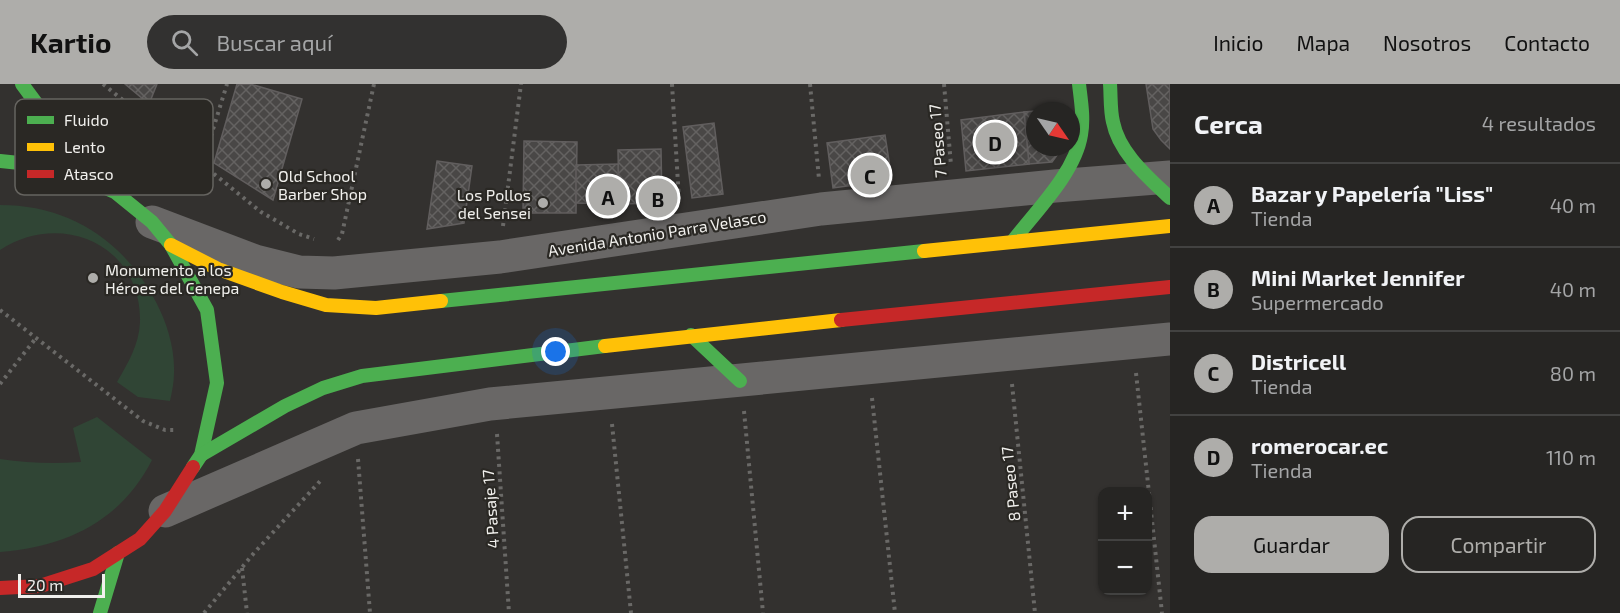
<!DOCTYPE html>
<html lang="es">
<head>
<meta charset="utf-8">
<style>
	:root { --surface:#262523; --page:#323130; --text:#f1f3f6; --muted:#a4a5a6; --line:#424241; --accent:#aeadaa }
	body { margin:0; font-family:"Exo 2",sans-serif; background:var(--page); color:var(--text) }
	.controls { position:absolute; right:18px; bottom:18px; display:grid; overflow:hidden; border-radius:12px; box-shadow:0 2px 4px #0004 }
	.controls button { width:54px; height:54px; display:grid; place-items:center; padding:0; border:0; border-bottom:2px solid var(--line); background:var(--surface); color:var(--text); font:30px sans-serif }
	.compass { position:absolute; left:1026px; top:18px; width:54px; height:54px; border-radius:50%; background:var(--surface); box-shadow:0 2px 4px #0004; rotate:124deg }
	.scale { position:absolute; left:18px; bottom:15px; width:87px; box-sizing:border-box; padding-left:6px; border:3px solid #f1f0ed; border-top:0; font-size:16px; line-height:21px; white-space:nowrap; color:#f1f0ed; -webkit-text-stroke:4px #2a2824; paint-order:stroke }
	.you { position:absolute; left:556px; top:268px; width:21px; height:21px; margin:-15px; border:4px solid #fff; border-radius:50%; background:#1a73e8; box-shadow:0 0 0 9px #1a73e833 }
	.badge { display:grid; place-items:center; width:39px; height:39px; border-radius:50%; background:var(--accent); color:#111; font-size:20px; font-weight:700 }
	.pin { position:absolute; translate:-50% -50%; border:3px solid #fff; box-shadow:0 2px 6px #0006 }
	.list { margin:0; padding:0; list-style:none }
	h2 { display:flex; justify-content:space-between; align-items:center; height:78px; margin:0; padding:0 24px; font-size:26px }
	h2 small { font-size:20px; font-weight:400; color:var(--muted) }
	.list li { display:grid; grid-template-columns:39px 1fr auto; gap:18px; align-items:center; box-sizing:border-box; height:84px; padding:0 24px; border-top:2px solid var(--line) }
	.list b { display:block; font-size:22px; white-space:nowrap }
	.list p { margin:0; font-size:20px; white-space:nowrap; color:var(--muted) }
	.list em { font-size:20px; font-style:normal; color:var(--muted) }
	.actions { display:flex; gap:12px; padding:18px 24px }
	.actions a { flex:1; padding:14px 0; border:2px solid var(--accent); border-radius:18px; text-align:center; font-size:21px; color:var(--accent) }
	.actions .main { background:var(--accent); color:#111 }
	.icon { flex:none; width:33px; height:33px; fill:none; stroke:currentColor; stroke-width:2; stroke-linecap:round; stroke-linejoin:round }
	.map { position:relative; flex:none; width:1170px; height:529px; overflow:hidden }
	header { display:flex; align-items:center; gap:36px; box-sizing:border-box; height:84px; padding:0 30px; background:var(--accent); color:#111 }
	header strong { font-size:28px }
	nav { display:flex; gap:33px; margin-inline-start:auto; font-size:21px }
	.search { width:420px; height:54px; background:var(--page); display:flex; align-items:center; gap:15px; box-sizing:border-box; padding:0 21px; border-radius:33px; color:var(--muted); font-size:22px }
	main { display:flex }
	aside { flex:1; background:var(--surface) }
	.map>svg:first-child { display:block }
	.park { fill:#304535 }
	.building { fill:url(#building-cross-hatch); stroke:#615e5e; stroke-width:1.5 }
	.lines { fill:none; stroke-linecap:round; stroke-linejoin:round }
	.path { stroke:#6a6967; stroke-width:4; stroke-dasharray:3 4.5; stroke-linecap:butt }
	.street { stroke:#696766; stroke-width:33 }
	.fast { stroke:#4caf50; stroke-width:14 }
	.slow { stroke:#ffc107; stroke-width:14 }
	.jam { stroke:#c62828; stroke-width:14 }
	.poi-dot { fill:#aeadaa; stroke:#2a2824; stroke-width:2 }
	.labels { text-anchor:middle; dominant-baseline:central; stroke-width:4.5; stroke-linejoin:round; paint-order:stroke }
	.street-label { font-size:16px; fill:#f1f0ed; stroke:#2a2824 }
	.poi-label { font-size:16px; fill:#f1f0ed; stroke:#2a2824; text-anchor:start }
	.key { fill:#2a2824; stroke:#666460; stroke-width:1.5 }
	.key-label { font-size:16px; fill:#f1f0ed }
</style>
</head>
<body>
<header>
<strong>Kartio</strong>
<div class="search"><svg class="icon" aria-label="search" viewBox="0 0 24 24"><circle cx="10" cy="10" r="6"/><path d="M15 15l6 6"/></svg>Buscar aquí</div>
<nav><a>Inicio</a><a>Mapa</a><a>Nosotros</a><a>Contacto</a></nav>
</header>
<main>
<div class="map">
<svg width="1170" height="529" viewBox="0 0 1170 529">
	<defs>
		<pattern id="building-cross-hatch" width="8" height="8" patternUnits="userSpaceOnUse" patternTransform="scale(1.5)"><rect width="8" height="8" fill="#494746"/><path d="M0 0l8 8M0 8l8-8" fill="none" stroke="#646261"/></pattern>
	</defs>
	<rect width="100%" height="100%" fill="#33312f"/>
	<g class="park">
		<path d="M0,121C70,121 124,157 156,218C167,239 175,265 174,289C174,298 172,308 170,317L138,313L117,298C128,279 139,261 140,238C142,161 61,126 0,166Z"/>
		<path d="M97,333L152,376C121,437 66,463 0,468V375C27,379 53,380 81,378L73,344Z"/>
	</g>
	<g class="building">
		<path d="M125,0H157L149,20Z"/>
		<path d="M237,0H250L302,15L273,116L214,79Z"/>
		<path d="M1146,0H1170V65L1161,56L1153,45Z"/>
		<path d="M1065,24V27H1037Z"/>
		<path d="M1035,27V63H1063L1052,78L1029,80L1024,28Z"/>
		<path d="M1024,28L1029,80L966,87L961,36Z"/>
		<path d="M714,39L723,110L692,114L683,43Z"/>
		<path d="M885,51L892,96L833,104L827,59Z"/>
		<path d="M524,57L577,58L576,129H523Z"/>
		<path d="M661,65L662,119L619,120L618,66Z"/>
		<path d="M437,77L472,82L464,139L427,145Z"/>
		<path d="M618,80L619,120L576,119V81Z"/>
	</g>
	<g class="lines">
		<g class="path">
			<path d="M103,0L261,128L299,150L314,155"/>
			<path d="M672,0L679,116"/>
			<path d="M810,0L819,95"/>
			<path d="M944,0L951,81"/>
			<path d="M202,81L227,0"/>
			<path d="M503,142L521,0"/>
			<path d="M338,156L342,150L374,0"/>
			<path d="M0,226L143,337L165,346H176"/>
			<path d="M1136,289L1162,529"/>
			<path d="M0,300L36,254"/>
			<path d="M1012,300L1035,529"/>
			<path d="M872,314L895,529"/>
			<path d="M744,327L763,529"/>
			<path d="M612,340L631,529"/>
			<path d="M497,350L509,529"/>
			<path d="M358,375L370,529"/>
			<path d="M242,484L247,529"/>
			<path d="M204,529L254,469L322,395"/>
		</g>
		<g class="street">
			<path d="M152,138L255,177L299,188L334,189L500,173L821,125L1055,102L1170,93"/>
			<path d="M165,427L356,344L490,320L1170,255"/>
		</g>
		<g class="fast">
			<path d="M22,0L59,50L103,97"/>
			<path d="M1110,0C1111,13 1110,26 1113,38C1119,69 1148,93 1170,114"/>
			<path d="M0,77L58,83L115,108L152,138L171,161L207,226L217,299L201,371L193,383"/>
			<path d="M1013,157C1036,127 1075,89 1081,51C1084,34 1081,17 1079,0"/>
			<path d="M441,217L924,167"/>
			<path d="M691,251L740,297"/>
			<path d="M201,371L285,322L323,304L362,292L605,262"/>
			<path d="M100,529L118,469"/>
		</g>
		<g class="slow">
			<path d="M171,161L218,185L282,208L326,221L376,224L441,217"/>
			<path d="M924,167L1170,142"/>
			<path d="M605,262L841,236"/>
		</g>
		<g class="jam">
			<path d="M841,236L1170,203"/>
			<path d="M0,504L40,502L93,485L140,455L165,427L193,383"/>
		</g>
	</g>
	<g class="poi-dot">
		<circle cx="266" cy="100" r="6"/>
		<circle cx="543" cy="119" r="6"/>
		<circle cx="93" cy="194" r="6"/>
	</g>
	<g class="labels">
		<g class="street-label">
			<text transform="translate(937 57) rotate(-95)">7 Paseo 17</text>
			<text transform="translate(657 149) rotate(-9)">Avenida Antonio Parra Velasco</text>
			<text transform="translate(1010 400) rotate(-96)">8 Paseo 17</text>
			<text transform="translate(490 425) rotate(-94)">4 Pasaje 17</text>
		</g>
		<g class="poi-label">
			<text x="278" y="91">Old School<tspan x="278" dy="18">Barber Shop</tspan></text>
			<text x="531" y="110" text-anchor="end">Los Pollos<tspan x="531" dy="18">del Sensei</tspan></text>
			<text x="105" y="185">Monumento a los<tspan x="105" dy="18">Héroes del Cenepa</tspan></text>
		</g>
	</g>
	<rect x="15" y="15" width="198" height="96" rx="9" class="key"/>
	<rect x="27" y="32" width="27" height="8" fill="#4caf50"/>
	<rect x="27" y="59" width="27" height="8" fill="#ffc107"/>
	<rect x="27" y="86" width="27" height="8" fill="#c62828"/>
	<g class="key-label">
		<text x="64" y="42">Fluido</text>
		<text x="64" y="69">Lento</text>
		<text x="64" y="96">Atasco</text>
	</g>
</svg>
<div class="controls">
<button>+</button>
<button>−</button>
</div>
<svg class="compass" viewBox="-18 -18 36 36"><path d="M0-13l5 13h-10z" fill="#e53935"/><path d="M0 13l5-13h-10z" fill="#a4a5a6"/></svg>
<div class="scale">20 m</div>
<div class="you"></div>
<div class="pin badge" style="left:608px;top:112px">A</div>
<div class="pin badge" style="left:658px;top:114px">B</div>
<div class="pin badge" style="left:870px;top:91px">C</div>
<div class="pin badge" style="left:995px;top:58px">D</div>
</div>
<aside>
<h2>Cerca<small>4 resultados</small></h2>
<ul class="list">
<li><span class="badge">A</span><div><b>Bazar y Papelería &quot;Liss&quot;</b><p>Tienda</p></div><em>40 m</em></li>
<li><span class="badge">B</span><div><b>Mini Market Jennifer</b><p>Supermercado</p></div><em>40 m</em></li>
<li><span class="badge">C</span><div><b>Districell</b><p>Tienda</p></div><em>80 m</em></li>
<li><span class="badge">D</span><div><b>romerocar.ec</b><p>Tienda</p></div><em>110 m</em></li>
</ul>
<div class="actions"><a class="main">Guardar</a><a>Compartir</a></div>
</aside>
</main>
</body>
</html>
